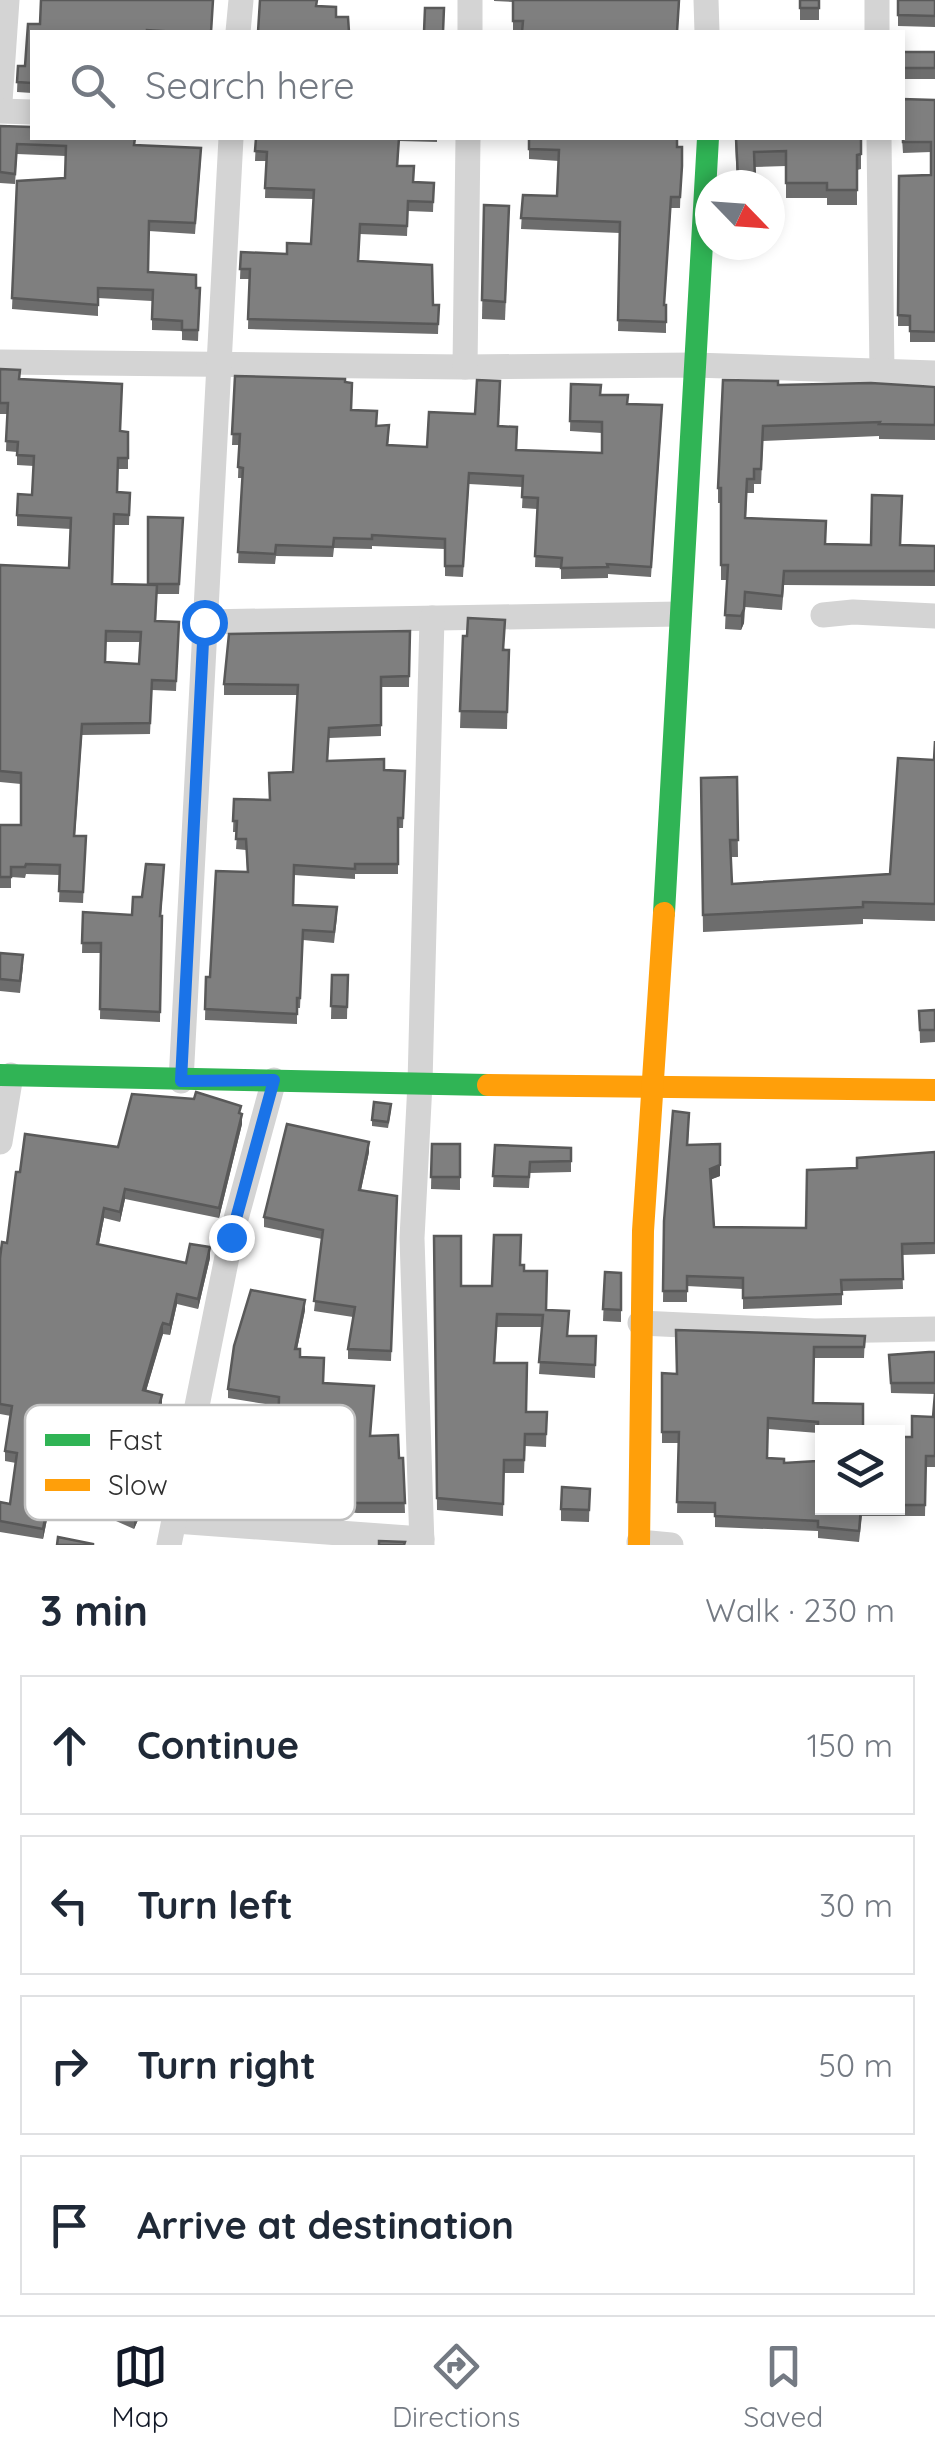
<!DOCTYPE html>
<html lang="en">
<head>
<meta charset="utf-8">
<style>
	:root { --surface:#fff; --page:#f2f2f3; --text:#1f2937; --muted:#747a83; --line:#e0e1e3; --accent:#111827 }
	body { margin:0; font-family:Quicksand,sans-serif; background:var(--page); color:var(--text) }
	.controls { position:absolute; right:30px; bottom:30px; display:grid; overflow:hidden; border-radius:0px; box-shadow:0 5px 15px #0003 }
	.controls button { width:90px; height:90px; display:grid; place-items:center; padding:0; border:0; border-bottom:2px solid var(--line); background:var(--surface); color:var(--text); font:50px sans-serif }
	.compass { position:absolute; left:695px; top:170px; width:90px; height:90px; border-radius:50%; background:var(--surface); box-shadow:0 5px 15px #0003; rotate:115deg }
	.stop { position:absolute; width:30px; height:30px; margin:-22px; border:8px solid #1a73e8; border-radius:50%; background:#fff }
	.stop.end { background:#1a73e8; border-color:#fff; box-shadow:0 2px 10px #0008 }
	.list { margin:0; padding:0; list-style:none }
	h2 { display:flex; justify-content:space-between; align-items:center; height:130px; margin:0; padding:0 40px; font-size:42px }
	h2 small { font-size:32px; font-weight:400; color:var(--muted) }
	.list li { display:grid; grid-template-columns:65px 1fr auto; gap:30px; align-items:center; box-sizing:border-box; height:140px; margin:0 20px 20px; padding:0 20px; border:2px solid var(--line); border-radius:0px }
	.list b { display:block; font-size:38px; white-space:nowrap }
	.list em { font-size:32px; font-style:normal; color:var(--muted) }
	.icon { flex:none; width:55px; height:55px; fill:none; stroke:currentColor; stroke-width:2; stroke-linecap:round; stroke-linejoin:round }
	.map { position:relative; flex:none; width:935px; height:1545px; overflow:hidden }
	.search { position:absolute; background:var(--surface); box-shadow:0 5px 15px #0003; left:30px; right:30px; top:30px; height:110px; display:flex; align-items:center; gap:25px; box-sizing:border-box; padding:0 35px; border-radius:0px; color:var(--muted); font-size:38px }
	.sheet { height:770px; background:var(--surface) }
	nav { display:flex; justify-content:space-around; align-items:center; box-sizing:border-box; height:140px; border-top:2px solid var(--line); background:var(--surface); font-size:28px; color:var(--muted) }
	nav a { display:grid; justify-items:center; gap:5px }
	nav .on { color:var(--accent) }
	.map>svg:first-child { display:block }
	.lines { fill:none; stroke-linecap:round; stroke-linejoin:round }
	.street { stroke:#d4d4d4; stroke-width:25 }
	.fast { stroke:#30b455; stroke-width:22 }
	.slow { stroke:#ff9f0a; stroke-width:22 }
	.wall { fill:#6d6d6d; fill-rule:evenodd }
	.shaded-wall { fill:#595959 }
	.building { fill:#7f7f7f; stroke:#595959; stroke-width:2.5; fill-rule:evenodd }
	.route { stroke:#1a73e8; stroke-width:12 }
	.key { fill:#fff; stroke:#c1c1c1; stroke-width:2.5 }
	.key-label { font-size:28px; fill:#303030 }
</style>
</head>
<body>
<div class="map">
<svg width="935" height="1545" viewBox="0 0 935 1545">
	<rect width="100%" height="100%" fill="#fff"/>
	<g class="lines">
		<g class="street">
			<path d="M706,0L707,32"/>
			<path d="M877,0V32"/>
			<path d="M238,32L241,0"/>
			<path d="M470,32V0"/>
			<path d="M0,102L7,0"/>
			<path d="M0,111L32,112"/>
			<path d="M879,138L882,372"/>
			<path d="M0,362L465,367L694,365L935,373"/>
			<path d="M465,367L468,138"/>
			<path d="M823,615L853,612L935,616"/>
			<path d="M204,622L679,614"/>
			<path d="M181,1081L231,138"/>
			<path d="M0,1142L11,1075"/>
			<path d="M640,1323L815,1331L935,1329"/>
			<path d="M175,1521L422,1539"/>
			<path d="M639,1542L671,1545"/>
			<path d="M169,1545L231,1237L274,1080"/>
			<path d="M422,1545L412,1238L420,1083L432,618"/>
		</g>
		<g class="fast">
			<path d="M664,913L708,138"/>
			<path d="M0,1075L488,1085"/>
		</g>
		<g class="slow">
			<path d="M488,1085L935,1090"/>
			<path d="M639,1545L643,1231L664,913"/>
		</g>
	</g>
	<g class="wall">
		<path d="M41,0H213L211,32H32V93L17,92L18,66H25L28,24H40Z"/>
		<path d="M494,0H680L677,32L513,31V2L494,1Z"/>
		<rect x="800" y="0" width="19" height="20"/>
		<path d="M898,0H935V27L898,26Z"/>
		<rect x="902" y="52" width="33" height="27"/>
		<path d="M935,100V342H910V326H898L899,176L931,175V152L903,153L902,138Z"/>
		<path d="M0,126L135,145L201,158L195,234L149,231L148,272L200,288L198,341L182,340V331L152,330V301L98,298V316L12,309L17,181L65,178L66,156L17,154L15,184L0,183Z"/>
		<path d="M256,138H437V142L399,141L398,166L414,182L434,183L433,212L408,211L407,236L360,234L358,261L433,305H439L438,334L248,329L249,279H240L241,252L287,254L311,244L314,199L265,198L266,161H255Z"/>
		<path d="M529,138L682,147L680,208H671L664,305H666V333L618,331L620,233L521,229L523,195L557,196L559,161L529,159Z"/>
		<path d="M735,138H861V169L857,170V205H827V198H786V166L754,167L755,185H737Z"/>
		<path d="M484,205L509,224L505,320L482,319Z"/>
		<path d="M0,369L121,431L128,432V469H118V492L130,493L129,525H114L113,584L148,585L183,518L179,594H157L156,621L179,622L176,691L152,690L150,734L82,735L75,836H86L83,903L59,902L60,875L26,874L25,878L11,877V888H0V825H21V784L0,782V565L69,568L71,529L17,526V515L32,495L34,466L17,465V452L6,451L7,414H0ZM106,642H141L139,664L106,662Z"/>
		<path d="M235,376L351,410L377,426L389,436L388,445L427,447L499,426L516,450L602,453V433L570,431L571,384L662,416L651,577L608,574V578L561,579V568L535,567L537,509L522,508L523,487L469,484L463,577L445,576V549L372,546V549L334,548L333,557L276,556L275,564L238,563L242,478H238L239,445H232Z"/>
		<path d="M778,385L935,387V440L879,439V436L763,441L761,484H754V493H747L746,518L825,544L935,546V586L784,585L782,610L745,607L744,623L741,630L725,629L727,580H721V503H718V488Z"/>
		<path d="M410,631L409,687H381V736L329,738L328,761L384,770L405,771L403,828H398V874H355V879L294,875L293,905L337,917L334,943L303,940L300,1008H297V1024L205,1020L206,977H210L247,872L246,850L236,849L237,832H233L234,799L270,800L293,772L297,695H224V684Z"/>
		<path d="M463,636L509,650L507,729L460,728Z"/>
		<path d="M935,741V921L863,919V924L703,932L701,778L737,777L738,857H730L732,884L890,874L934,760Z"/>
		<path d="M164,874L161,916L160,1022L100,1019L101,953H82L83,912L132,915L142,897Z"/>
		<path d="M0,953L23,967L20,993L0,991Z"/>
		<path d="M332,975H348L347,1019H331Z"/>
		<path d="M935,1010V1042L920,1043L919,1011Z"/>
		<path d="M391,1110L388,1128L372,1126V1120Z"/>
		<path d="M241,1113L242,1124L219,1218L125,1199L120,1222L104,1218L99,1244L186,1263L210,1258L198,1309L177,1304L170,1335L163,1334L161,1339L146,1391L162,1406L155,1432L124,1424L116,1456L155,1476L153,1484L156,1495L151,1516L141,1513L134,1529L116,1521L117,1508L52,1495L43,1539L0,1532V1502L10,1504L16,1463L5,1461V1451L11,1416L0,1414V1258L7,1243L20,1172L118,1147ZM54,1437L84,1443L80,1470L49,1464Z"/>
		<path d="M689,1124L688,1145L720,1144V1176L711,1179L714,1227L806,1228L857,1168L935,1152V1254L902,1255L903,1289L842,1291V1305L743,1309V1289L687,1286V1302H663L664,1221Z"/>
		<path d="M432,1144H460V1190L431,1189Z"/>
		<path d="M495,1145L571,1148V1172L530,1173L529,1188L493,1187Z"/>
		<path d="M369,1152L361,1190L397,1196L391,1361L348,1359V1349L353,1317L314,1311L322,1239L264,1227V1217Z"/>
		<path d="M434,1236L461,1286H492L520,1265L547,1310L568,1336H596L595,1378L539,1374L542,1327H497L495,1363L526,1412H547L546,1447L525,1446L524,1473H504L503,1516L437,1510Z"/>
		<path d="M605,1272L621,1273V1322L603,1321Z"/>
		<path d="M305,1310L297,1349L300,1357L371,1436L399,1458H403L405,1513H357L316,1508L318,1479L267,1470V1460L234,1457V1447L278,1429V1406L228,1398V1389Z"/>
		<path d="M865,1336L864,1358H814L813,1403L863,1404L822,1508H898V1437H912L933,1417L935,1394L891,1393L889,1355L935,1352V1467H926L925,1516H862L859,1542L818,1538V1531L715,1527V1513H677L679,1443H662V1373L677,1374ZM768,1429L818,1433L817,1461L784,1463L767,1458Z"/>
		<path d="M590,1489L589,1522L561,1521V1509Z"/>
	</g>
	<g class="shaded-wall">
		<path d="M745,592L744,623L741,630V616Z"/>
		<path d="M242,1114V1124L219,1218V1208Z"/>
		<path d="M369,1142V1152L359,1199V1190Z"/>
		<path d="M720,1165V1176L710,1180V1169Z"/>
		<path d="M125,1189V1199L120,1222V1212Z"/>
		<path d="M104,1208V1218L97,1254V1244Z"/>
		<path d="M210,1247V1258L198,1309V1299Z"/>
		<path d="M177,1294V1304L170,1335V1325Z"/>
		<path d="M305,1300V1310L295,1359V1349Z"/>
		<path d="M163,1323V1334L143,1401V1390Z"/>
		<path d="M162,1395V1406L155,1432V1421Z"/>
		<path d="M124,1413V1424L113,1466V1456Z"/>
		<path d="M54,1426V1437L47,1474V1463Z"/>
		<path d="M52,1484V1495L43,1539V1529Z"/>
		<path d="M156,1485V1495L151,1516V1505Z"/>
		<path d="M141,1503V1513L134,1529V1519Z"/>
	</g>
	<g class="building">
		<path d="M41,0H213L211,32H177L147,30V32H32V83L17,82L18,66H25L28,24H40Z"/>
		<path d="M260,0H317L316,6L336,7V17H348L349,32H258Z"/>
		<path d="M513,0H679L677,32H522L523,21H513Z"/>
		<rect x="800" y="0" width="19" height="8"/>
		<path d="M898,0H935V16L898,15Z"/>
		<path d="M425,8H444L443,32H424Z"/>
		<rect x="902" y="52" width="33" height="16"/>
		<path d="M902,99L935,100V332L910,331V316L898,315L899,176L931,175V142H903Z"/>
		<path d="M0,126L32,127V138H135L134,145L201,148L195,223L149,221L148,272L196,275V288H200L198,330H182V321L152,319L153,290L98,288V305L12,298L17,181L65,178L66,146L17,144L15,174L0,172Z"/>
		<path d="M256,138H399L397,166H414L413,182L434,183L433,202L408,201L407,226L360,224L358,261L432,265L433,305H439L438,324L248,319L250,269H240L241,252L287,254V243L311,244L314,190L265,188L267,152L255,151Z"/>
		<path d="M529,138H677V147H682V166L680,197H671L664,305H666V322L618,320L620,222L521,218L523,195L557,196L559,150L529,149Z"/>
		<path d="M736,138H861V154L857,155V190H827V183H786V151L754,152L755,178H738Z"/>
		<path d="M484,205L509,206L505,302L482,300Z"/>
		<path d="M0,369L20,370L19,379L122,384L120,431L128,432V458H118L117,492L130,493L129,515L114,514L112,584L157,585L155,621L179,622L176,681L152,680L150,723L82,724L74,836H86L83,892L59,891L60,865L26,864L25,867H11V877H0V825H21V773L0,771V565L69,568L71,518L17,515L18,494L32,495L34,456L17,455L18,442L6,441L8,403H0ZM106,631L141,632L139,664L105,662Z"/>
		<path d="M235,376L345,379V382L352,383L351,410L377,411L376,426L389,425L387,445L427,447L429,412L475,414L477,380L500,381L498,426L517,427L516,450L602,453V422L570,421L571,384L601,385L600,395H628L627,404L662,405L651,567L607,564L608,567L561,568L562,558L535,556L538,498L522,497L523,476L469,473L463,566H445V539L372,535V539L334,538L333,547L276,545L275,554L238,552L243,468L238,467L240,434H232Z"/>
		<path d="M723,380L778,381V385L871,383L935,387V425L879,424L880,422L763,426L761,469H754V479H747L745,518L826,521L825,544L871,545L872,495L902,496L900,545L935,546V571H784L782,596L745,592L744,609L741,616L725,615L728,565H721V488H718Z"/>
		<path d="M148,517L183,518L179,584H148Z"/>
		<path d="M468,618L505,620L503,650H509L507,712L460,711L463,636H467Z"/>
		<path d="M410,631L409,676L381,677V725L329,728L327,761L384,759V770L405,771L403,818H398V864H355V869L294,865L293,905L337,907L334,932L303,930L300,998H297V1014L205,1009L206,977H210L216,871L248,872L246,839H236L237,821H233L234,799L270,800L269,773L293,772L295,736L298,685L224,684L229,634Z"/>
		<path d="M935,741V904L863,902V907L703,915L701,778L737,777L738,840H730L732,884L890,874L898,758L934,760Z"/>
		<path d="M146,864L164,865L160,916H162L160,1012L100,1009L101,943H82L83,912L132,915L133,897H142Z"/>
		<path d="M0,953L23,955L20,981L0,979Z"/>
		<path d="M332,975H348L347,1007L331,1006Z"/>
		<path d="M935,1010V1030H920L919,1011Z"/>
		<path d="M196,1092L241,1106L239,1113L242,1114L219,1208L125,1189L120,1212L104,1208L97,1244L186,1263L190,1244L210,1247L198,1299L177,1294L170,1325L163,1323L161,1328L143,1390L162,1395L155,1421L124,1413L113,1456L155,1465L151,1484L156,1485L151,1505L141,1503L134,1519L116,1511L121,1499L52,1484L43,1529L0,1521V1502L10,1504L17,1453L5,1451L12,1406L0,1404V1258L2,1242L7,1243L16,1172H20L25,1134L118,1147L132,1094L194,1099ZM54,1426L86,1433L80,1470L47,1463Z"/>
		<path d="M374,1102L391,1104L388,1122L372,1120Z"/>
		<path d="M673,1111L689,1113L687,1145L720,1144V1165L710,1169L714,1227L806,1228L807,1170L857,1168V1158L935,1152V1243L902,1244L903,1279L841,1280L842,1294L743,1298V1278L687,1276V1291H663L664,1221Z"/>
		<path d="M287,1124L369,1142L359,1190L397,1196L391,1351L348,1349L355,1307L314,1301L323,1230L264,1217Z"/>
		<path d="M432,1144H460V1177H431Z"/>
		<path d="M495,1145L571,1148V1161L530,1162L529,1177L493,1176Z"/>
		<path d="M494,1235H521L520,1265H524V1271H547L546,1310L569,1311L567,1336H596L595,1365L539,1362L543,1315L497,1314L494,1363H527L526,1412H547L546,1434H525L524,1460H504L503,1504L437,1498L434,1236H461V1286H492Z"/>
		<path d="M605,1272L621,1273V1310L603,1309Z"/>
		<path d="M251,1290L305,1300L295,1349H300V1357L324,1358L323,1383L374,1386L370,1436L398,1435L399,1458H403L405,1503H357L316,1498L319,1470L267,1461L268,1451L234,1447L237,1425L278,1429L279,1397L228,1389L234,1346Z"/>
		<path d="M676,1330L865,1336L864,1347H814L813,1403L863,1404V1432H822V1508H861L859,1531L818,1527V1521L715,1516V1503L677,1502L679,1432H662V1373L677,1374ZM768,1418L818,1422L817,1461L784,1463V1459L767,1458Z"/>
		<path d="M929,1352H935V1383H891L889,1355Z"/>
		<path d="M935,1393V1456H926L925,1505H898V1437H912V1416L933,1417Z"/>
		<path d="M562,1487L590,1489L589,1510L561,1509Z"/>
		<path d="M58,1537L93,1544V1545H57Z"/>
		<path d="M379,1541L405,1542L404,1545H379Z"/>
	</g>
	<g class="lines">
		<path class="route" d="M204,622L181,1081L274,1080L231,1237"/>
	</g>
	<rect x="25" y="1405" width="330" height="115" rx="15" class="key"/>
	<rect x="45" y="1434" width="45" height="12" fill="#30b455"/>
	<rect x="45" y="1479" width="45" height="12" fill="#ff9f0a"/>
	<g class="key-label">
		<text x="108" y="1450">Fast</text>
		<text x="108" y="1495">Slow</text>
	</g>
</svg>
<div class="controls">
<button><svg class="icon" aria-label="layers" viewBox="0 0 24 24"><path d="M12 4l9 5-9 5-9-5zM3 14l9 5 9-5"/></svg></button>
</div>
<svg class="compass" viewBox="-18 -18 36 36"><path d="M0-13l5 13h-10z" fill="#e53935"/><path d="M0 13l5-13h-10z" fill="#747a83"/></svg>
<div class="stop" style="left:204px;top:622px"></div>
<div class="stop end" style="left:231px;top:1237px"></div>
<div class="search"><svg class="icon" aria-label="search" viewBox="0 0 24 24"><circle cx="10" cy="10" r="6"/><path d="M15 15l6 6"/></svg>Search here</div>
</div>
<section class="sheet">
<h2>3 min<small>Walk · 230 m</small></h2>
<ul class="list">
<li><svg class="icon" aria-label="ahead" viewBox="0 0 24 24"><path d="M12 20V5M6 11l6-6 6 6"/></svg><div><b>Continue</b></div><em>150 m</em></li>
<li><svg class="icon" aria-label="left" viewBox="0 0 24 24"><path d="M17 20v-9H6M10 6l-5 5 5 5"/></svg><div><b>Turn left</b></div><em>30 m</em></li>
<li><svg class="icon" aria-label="right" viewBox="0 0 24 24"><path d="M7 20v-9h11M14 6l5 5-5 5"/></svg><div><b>Turn right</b></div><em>50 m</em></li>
<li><svg class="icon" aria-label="arrive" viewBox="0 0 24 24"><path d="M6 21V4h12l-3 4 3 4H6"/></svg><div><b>Arrive at destination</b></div></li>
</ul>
</section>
<nav>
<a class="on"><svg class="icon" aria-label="map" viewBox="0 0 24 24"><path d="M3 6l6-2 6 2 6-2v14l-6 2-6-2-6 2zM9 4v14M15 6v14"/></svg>Map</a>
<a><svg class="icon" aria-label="directions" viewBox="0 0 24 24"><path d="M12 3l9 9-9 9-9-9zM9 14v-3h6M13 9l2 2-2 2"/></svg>Directions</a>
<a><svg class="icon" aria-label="saved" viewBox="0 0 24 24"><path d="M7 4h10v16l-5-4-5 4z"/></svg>Saved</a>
</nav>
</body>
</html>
